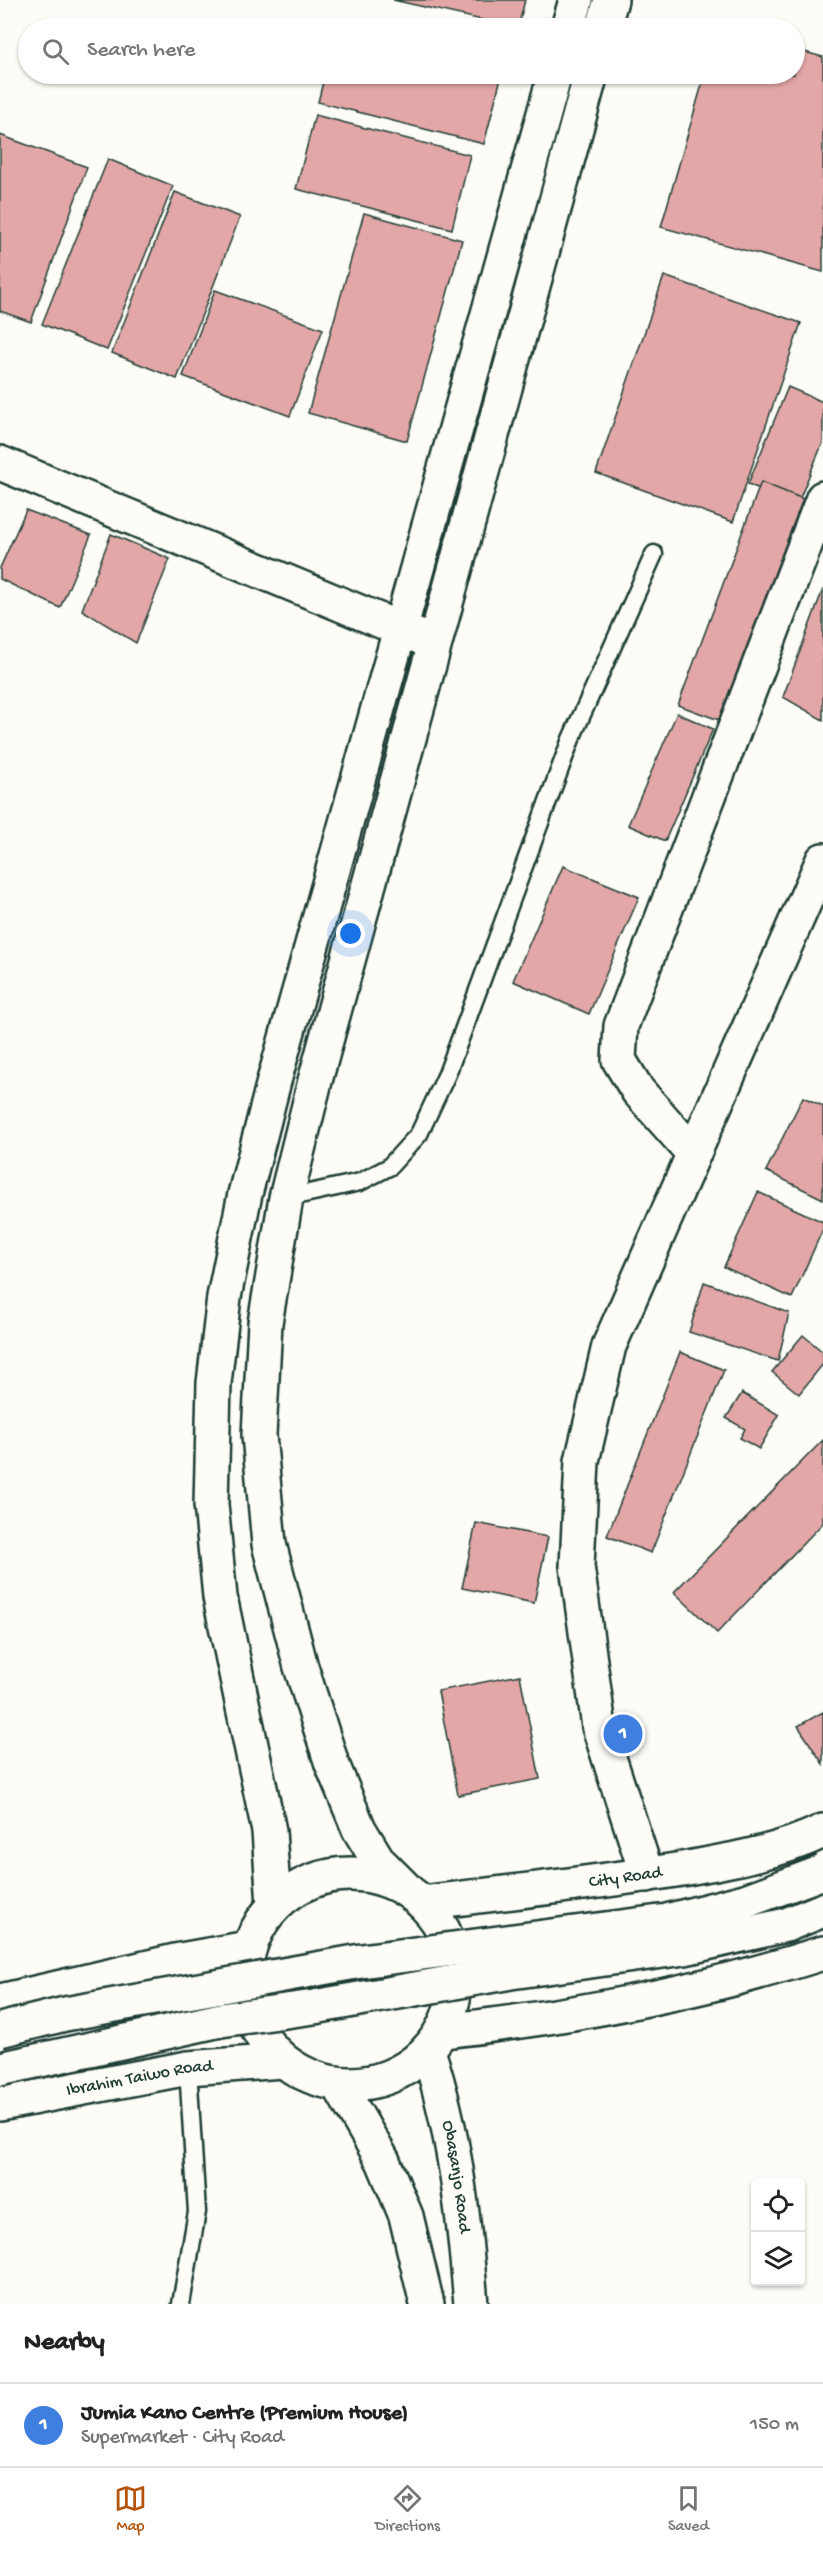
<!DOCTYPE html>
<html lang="en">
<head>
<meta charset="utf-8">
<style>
	:root { --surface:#fff; --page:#f2f2f2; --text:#222; --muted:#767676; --line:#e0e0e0; --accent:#b45309 }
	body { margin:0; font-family:"Gochi Hand",sans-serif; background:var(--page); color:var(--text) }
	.controls { position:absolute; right:18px; bottom:18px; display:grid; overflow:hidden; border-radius:6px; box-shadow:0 2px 4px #0004 }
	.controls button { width:54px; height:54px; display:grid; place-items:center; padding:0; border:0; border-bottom:2px solid var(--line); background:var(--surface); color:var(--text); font:30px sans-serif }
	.you { position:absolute; left:351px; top:934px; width:21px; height:21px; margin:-15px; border:4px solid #fff; border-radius:50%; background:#1a73e8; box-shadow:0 0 0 9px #1a73e833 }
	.badge { display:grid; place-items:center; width:39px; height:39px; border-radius:50%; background:var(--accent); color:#fff; font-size:20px; font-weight:700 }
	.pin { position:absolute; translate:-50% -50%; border:3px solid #fff; box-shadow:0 2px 6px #0006 }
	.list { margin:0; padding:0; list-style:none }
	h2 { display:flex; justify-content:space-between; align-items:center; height:78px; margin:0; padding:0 24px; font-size:26px }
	h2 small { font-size:20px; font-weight:400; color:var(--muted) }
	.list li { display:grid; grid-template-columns:39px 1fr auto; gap:18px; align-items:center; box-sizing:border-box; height:84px; padding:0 24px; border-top:2px solid var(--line) }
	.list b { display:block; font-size:22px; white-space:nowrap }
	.list p { margin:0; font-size:20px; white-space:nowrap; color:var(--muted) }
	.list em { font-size:20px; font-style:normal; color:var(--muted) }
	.icon { flex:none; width:33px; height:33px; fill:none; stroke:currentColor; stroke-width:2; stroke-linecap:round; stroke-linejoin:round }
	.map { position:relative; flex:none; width:823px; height:2304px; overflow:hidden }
	.search { position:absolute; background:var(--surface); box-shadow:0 2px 4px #0004; left:18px; right:18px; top:18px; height:66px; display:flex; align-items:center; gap:15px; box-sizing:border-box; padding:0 21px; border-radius:33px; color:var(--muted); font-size:22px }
	.sheet { height:162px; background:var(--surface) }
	nav { display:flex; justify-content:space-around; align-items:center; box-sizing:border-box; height:84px; border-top:2px solid var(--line); background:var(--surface); font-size:16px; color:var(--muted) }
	nav a { display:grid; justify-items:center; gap:3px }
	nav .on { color:var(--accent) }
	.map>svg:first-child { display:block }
	.building { fill:#e2a7a6; stroke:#1f3d34; stroke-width:1.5 }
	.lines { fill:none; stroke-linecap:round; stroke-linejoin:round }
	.lane-casing { stroke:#1f3d34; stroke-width:21 }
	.street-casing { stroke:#1f3d34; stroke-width:38 }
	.secondary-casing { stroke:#1f3d34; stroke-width:38 }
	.lane { stroke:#fdfcf7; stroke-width:16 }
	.street { stroke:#fdfcf7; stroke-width:33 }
	.secondary { stroke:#fdfcf7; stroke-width:33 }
	.highway-bridge-casing { stroke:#1f3d34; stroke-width:38; stroke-linecap:butt }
	.highway-bridge { stroke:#fdfcf7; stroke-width:33 }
	.labels { text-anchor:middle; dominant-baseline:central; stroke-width:4.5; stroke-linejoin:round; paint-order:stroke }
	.street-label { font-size:18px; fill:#1f3d34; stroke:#fdfcf7 }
</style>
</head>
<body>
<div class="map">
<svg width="823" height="2304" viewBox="0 0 823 2304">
	<rect width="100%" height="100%" fill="#fdfcf7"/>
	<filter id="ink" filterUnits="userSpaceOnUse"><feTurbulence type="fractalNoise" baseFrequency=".0167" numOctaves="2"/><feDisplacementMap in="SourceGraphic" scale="12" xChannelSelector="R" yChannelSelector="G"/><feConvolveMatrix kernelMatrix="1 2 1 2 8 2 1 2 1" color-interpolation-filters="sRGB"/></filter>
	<g filter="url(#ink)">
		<g class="building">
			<path d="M393,0H525L518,28Z"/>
			<path d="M339,19L376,28H337Z"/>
			<path d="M794,49L823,57V272L661,227L705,74H794Z"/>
			<path d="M325,74H502L484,144L318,102Z"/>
			<path d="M315,115L470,155L452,229L296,189Z"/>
			<path d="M0,135L87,167L31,322L0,311Z"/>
			<path d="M108,159L173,186L107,350L42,324Z"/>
			<path d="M175,192L240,217L177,379L112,353Z"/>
			<path d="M364,213L462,240L407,441L308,413Z"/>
			<path d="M664,276L801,323L733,522L596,473Z"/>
			<path d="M215,290L323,329L290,416L183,376Z"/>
			<path d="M788,387L823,402V442L797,505L748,484Z"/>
			<path d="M761,482L803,499L719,720L678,705Z"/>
			<path d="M26,510L91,535L60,608L0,579V568Z"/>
			<path d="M111,534L170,559L136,643L82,610Z"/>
			<path d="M823,589V720L783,697Z"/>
			<path d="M677,713L713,729L665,841L628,825Z"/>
			<path d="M563,866L639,897L589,1014L513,981Z"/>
			<path d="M803,1097L823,1106V1199L766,1171Z"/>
			<path d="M758,1192L823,1222V1229L792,1298L724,1267Z"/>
			<path d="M704,1282L789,1313L778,1361L689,1332Z"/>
			<path d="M803,1335L823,1352V1364L799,1394L772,1372Z"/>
			<path d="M680,1352L724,1370L651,1553L607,1536Z"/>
			<path d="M742,1393L779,1415L759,1449L740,1438L745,1429L726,1418Z"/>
			<path d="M823,1440V1523L717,1633L674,1592Z"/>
			<path d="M476,1523L548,1537L534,1603L462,1588Z"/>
			<path d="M520,1675L540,1779L458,1795L438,1691Z"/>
			<path d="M823,1712V1764L798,1726Z"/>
		</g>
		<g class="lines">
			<defs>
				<g id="lane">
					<path d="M286,1198L360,1182L389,1167L419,1134L447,1074L571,739L654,554"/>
					<path d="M181,2304L197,2212L188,2068"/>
				</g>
				<g id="street">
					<path d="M0,463L434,643"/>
					<path d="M693,1153L638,1091L619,1060L621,1026L823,498"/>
					<path d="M647,1875L599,1727L577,1566L582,1461L609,1346L823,860"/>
				</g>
				<g id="secondary">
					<path d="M568,28L576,0"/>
					<path d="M603,28L611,0"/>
					<circle cx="350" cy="1979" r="105"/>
					<path d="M406,1889L379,1862L359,1829L332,1764L301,1667L269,1544L259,1435L265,1323L286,1198L315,1081L591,74"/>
					<path id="s1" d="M423,1903C509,1892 596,1883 682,1869C728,1861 780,1852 823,1831"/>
					<path d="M274,1905L269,1831L220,1597L211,1504L214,1383L224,1297L245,1194L274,1081L555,74"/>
					<path d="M0,2001L175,1961L248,1948"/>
					<path d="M443,2031C571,2017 701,1992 823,1953"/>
					<path id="s2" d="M428,2051C455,2133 464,2218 471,2304"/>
					<path d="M339,2085L383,2161L406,2216L427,2304"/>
					<path id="s3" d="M0,2104L188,2068L282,2061"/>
				</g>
			</defs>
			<use href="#lane" class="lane-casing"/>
			<use href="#street" class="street-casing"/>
			<use href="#secondary" class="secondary-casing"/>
			<use href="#lane" class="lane"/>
			<use href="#street" class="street"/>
			<use href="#secondary" class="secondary"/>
			<defs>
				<g id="highway-bridge">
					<path d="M0,2030L65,2014L361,1961L667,1921L745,1901L823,1872"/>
					<path d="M0,2069L221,2020L314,2007L511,1972L685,1948L786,1925L823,1910"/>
				</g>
			</defs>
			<use href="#highway-bridge" class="highway-bridge-casing"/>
			<use href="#highway-bridge" class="highway-bridge"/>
		</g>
	</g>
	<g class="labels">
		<g class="street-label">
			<text stroke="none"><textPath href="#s1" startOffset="204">City Road</textPath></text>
			<text stroke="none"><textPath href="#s3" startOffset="142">Ibrahim Taiwo Road</textPath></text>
			<text stroke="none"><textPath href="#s2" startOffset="129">Obasanjo Road</textPath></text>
		</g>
	</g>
</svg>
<div class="controls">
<button><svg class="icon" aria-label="locate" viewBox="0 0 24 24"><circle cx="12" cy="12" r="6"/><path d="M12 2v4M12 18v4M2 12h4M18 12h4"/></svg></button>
<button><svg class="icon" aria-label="layers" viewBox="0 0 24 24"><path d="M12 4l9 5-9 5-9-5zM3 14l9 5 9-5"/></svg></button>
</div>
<div class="you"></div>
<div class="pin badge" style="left:623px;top:1734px;background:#3f7fe0">1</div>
<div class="search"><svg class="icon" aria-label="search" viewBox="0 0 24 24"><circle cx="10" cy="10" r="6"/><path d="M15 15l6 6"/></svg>Search here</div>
</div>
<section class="sheet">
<h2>Nearby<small></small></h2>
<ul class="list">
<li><span class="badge" style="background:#3f7fe0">1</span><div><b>Jumia Kano Centre (Premium House)</b><p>Supermarket · City Road</p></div><em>150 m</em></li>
</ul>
</section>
<nav>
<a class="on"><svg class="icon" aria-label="map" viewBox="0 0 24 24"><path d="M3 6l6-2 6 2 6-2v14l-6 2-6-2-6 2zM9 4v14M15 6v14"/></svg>Map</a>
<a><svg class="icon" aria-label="directions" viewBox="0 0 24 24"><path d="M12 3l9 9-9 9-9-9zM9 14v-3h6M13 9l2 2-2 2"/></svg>Directions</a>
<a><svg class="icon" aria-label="saved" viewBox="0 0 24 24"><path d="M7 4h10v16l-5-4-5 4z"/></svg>Saved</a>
</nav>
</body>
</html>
